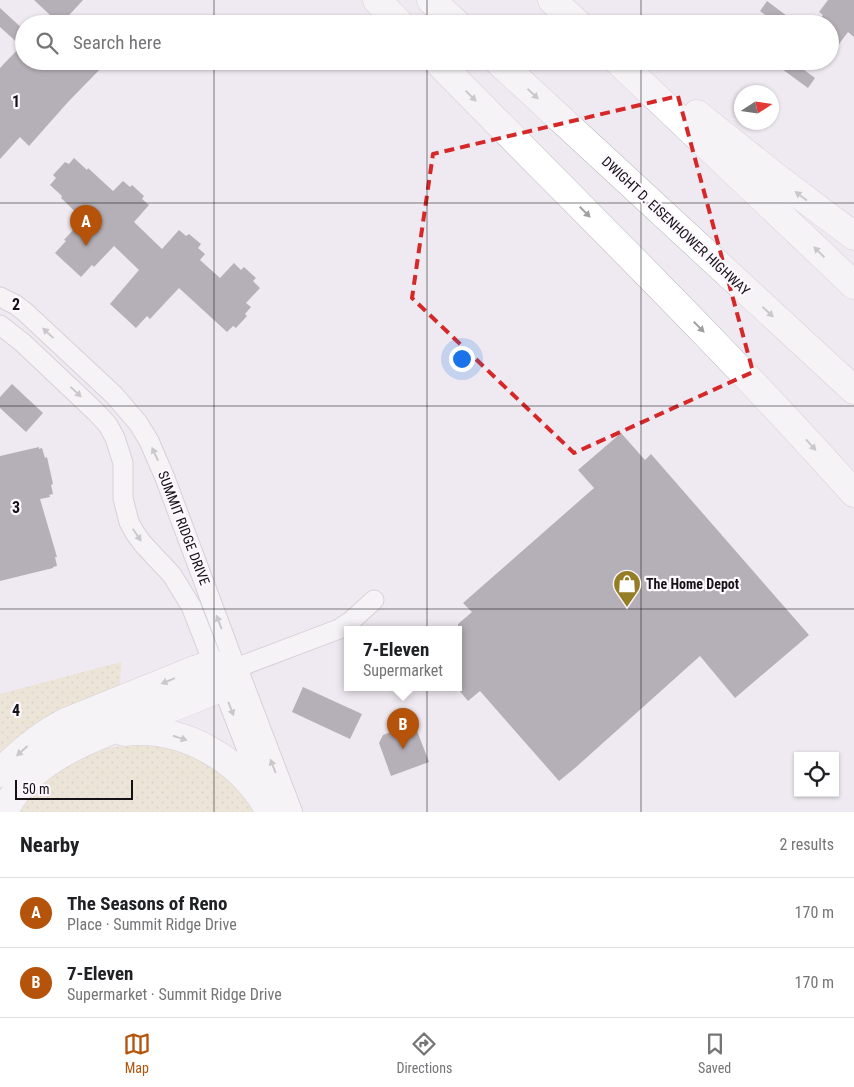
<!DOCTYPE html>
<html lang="en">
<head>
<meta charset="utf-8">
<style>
	:root { --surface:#fff; --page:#f2f2f2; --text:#202124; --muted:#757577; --line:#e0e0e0; --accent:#b45309 }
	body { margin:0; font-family:"Roboto Condensed",sans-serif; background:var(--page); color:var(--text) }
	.controls { position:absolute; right:15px; bottom:15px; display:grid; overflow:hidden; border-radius:0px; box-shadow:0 1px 4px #0004 }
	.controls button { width:45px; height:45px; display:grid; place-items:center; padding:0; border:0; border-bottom:1px solid var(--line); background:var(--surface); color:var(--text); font:25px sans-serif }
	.compass { position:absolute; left:734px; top:85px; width:45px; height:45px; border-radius:50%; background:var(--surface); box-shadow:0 1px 4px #0004; rotate:78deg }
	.scale { position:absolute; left:15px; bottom:12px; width:118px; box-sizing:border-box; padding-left:5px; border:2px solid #141215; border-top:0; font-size:14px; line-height:18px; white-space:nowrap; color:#141215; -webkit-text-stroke:4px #fdf7ff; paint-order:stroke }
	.you { position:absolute; left:461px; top:358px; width:18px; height:18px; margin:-12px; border:4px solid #fff; border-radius:50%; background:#1a73e8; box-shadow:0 0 0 8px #1a73e833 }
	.badge { display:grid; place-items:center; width:32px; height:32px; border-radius:50%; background:var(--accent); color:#fff; font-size:16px; font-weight:700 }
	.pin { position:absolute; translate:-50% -41px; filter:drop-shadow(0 1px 2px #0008) }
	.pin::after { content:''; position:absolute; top:26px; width:18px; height:15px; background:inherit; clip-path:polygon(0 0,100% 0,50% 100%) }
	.popup { position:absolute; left:344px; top:626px; width:118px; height:65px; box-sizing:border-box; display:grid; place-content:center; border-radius:0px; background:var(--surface); filter:drop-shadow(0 1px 4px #0005); font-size:16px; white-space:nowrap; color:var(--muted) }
	.popup b { font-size:19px; color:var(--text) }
	.popup::after { content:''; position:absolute; left:50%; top:100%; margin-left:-10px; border:10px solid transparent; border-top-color:var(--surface) }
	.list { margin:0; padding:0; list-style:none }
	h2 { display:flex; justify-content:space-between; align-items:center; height:65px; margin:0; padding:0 20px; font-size:21px }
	h2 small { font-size:16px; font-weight:400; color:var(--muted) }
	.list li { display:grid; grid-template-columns:32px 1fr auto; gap:15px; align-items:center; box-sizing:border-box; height:70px; padding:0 20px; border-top:1px solid var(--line) }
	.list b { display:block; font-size:19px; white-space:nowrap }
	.list p { margin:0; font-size:16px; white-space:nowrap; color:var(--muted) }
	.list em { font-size:16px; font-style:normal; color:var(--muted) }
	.icon { flex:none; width:28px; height:28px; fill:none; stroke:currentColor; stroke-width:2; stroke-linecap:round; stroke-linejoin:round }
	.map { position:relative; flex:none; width:854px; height:812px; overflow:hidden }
	.search { position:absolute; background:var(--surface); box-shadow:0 1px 4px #0004; left:15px; right:15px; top:15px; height:55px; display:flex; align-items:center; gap:12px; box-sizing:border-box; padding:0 18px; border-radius:28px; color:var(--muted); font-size:19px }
	.sheet { height:205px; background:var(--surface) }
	nav { display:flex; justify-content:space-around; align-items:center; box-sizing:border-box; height:70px; border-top:1px solid var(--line); background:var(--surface); font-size:14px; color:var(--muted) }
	nav a { display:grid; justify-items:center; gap:2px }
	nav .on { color:var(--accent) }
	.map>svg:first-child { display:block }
	.grass { fill:url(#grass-dots) }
	.building { fill:#6f6b71 }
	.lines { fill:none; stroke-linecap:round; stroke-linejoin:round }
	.minor-casing { stroke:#b9b4bb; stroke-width:21 }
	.tertiary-casing { stroke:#b9b4bb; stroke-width:24 }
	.primary-casing { stroke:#b9b4bb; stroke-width:29 }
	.motorway-casing { stroke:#b9b4bb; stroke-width:29 }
	.minor { stroke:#fff; stroke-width:19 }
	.tertiary { stroke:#fff; stroke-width:22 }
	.primary { stroke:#fff; stroke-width:28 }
	.motorway { stroke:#fff; stroke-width:28 }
	.oneway { fill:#a1a0a1 }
	.marked { fill:none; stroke:#d62828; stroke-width:4; stroke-dasharray:10 6; stroke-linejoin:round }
	.grid { fill:none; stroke:#141215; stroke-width:1; stroke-opacity:0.55 }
	.labels { text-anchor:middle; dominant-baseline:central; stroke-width:4.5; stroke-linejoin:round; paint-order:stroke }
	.street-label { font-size:14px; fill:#141215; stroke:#fdf7ff }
	.poi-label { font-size:14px; font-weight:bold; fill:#141215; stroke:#fdf7ff; text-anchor:start }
	.grid-label { font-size:16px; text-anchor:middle; font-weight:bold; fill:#141215; stroke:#fdf7ff; stroke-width:4.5; stroke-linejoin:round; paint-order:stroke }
</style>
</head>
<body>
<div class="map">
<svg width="854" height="812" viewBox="0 0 854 812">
	<defs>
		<pattern id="grass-dots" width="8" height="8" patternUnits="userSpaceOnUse" patternTransform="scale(1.25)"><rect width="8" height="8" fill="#e7ddb8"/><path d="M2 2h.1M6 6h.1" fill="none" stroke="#c5bd9d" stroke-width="1.8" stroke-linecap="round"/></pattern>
	</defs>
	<rect width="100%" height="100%" fill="#efeaf1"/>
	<g class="grass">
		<path d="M121,662C122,671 119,679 120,689L0,757V694Z"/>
		<path d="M146,744C201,752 223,769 255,812H17L21,805L50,775L82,756L105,748Z"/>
	</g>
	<g class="building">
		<path d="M34,0H83L61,24H42L50,15Z"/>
		<path d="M828,0H854V37L848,32L830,56V24H816L823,15L819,12Z"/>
		<path d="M767,1L787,16L782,24H777L760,11Z"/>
		<path d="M0,8L24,30V61H108L68,102L29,146L20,137L0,159V68L21,46L0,27Z"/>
		<path d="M771,61H792L815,78L808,88Z"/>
		<path d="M74,158L87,170L88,168L113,191L123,181L130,187L132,185L144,196L142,199L149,205L134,222L162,249L179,230L186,236L189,234L201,244L198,248L205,254L200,260L220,278L234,263L241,270L244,267L256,278L253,281L260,288L246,303L251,307L245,314L247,316L236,328L233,326L227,332L179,288L150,319L147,316L136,328L110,304L139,270L114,246L94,267L92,265L81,277L55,253L66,241L64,240L83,219L61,198L62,196L50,185L56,178L53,175L65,162L69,164Z"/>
		<path d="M12,384L43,413L26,432L0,408V397Z"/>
		<path d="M621,433L645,460L651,454L809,635L735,698L700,656L575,768L559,781L480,691L468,701L458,689V624L472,612L463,603L594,488L578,470Z"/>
		<path d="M39,447V449L42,448L45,458L47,457L53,484L51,485L53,494L49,495L50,497L40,499L57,557H55L57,566L53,567V568L0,581V456Z"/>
		<path d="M303,687L362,714L350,739L292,712Z"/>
		<path d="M414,723L429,762L391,776L379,743L383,735Z"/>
	</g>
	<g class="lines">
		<defs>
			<g id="minor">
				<path d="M0,297L16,305L25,312L114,395L138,423L149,441L165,478L236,668"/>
				<path d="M0,325L23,343L96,412L108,425L115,438L123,463V498L129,522L135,533L143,544L172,575L191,606L263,791"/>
				<path d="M232,678L236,668L339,629L351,621L374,600"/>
			</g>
			<path id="tertiary" d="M213,664L227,663L236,668L291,812"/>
			<g id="primary">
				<path d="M124,732C183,725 243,760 270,812"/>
				<path d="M0,773C20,752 40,735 66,722L197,669L213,664"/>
				<path d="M4,812C28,759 94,737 144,718C171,708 197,698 223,687"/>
			</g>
			<g id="motorway">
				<path d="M377,0L400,24"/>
				<path d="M431,0L457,24"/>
				<path d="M552,0L578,24"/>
				<path d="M437,61C577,204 721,344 854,493"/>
				<path d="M498,61L854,390"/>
				<path d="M618,61L854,285"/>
				<path d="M697,114L777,178L854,236"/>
			</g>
		</defs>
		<use href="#minor" class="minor-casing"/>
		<use href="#tertiary" class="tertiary-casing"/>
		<use href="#primary" class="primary-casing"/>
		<use href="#motorway" class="motorway-casing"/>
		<use href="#minor" class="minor"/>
		<use href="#tertiary" class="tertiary"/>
		<use href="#primary" class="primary"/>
		<use href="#motorway" class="motorway"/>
	</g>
	<defs><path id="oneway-solid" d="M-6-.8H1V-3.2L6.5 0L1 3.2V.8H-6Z" transform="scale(1.25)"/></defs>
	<g class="oneway">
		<use href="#oneway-solid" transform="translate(533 94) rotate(43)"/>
		<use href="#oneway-solid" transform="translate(471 96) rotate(45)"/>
		<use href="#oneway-solid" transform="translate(801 196) rotate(-143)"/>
		<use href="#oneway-solid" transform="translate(585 212) rotate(45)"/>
		<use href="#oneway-solid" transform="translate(819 252) rotate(-136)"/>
		<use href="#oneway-solid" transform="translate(768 312) rotate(43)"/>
		<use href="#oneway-solid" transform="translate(699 327) rotate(45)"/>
		<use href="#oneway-solid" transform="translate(48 333) rotate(-137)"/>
		<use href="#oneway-solid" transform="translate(76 392) rotate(43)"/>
		<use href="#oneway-solid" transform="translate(811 445) rotate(48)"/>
		<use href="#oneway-solid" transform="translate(155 454) rotate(-115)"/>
		<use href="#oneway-solid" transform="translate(137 535) rotate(56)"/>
		<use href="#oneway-solid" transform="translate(219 622) rotate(-111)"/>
		<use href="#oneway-solid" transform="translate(168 681) rotate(158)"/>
		<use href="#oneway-solid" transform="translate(231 709) rotate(69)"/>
		<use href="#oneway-solid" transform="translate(180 738) rotate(18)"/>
		<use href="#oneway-solid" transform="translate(22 751) rotate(138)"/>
		<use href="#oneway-solid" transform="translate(273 766) rotate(-111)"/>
	</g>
	<path d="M0 0H854V812H0ZM678,96L753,372L574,453L412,298L433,154Z" fill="#efeaf1" fill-opacity=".55" fill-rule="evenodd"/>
	<path class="marked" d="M678,96L753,372L574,453L412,298L433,154Z"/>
	<path class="grid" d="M214,0V24M427,0V24M641,0V24M214,61V812M427,61V812M641,61V812M0,203H854M0,406H854M0,609H854"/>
	<defs>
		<symbol id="shop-pin" viewBox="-11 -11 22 30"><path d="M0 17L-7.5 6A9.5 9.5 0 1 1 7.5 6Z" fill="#947d24" stroke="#fdf7ff"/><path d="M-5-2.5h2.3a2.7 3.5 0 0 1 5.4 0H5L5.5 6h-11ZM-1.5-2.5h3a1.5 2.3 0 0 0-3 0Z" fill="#fff"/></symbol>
	</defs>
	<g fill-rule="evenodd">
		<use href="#shop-pin" x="611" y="568" width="32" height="43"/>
	</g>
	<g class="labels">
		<g class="street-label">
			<text transform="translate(676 226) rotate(43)">DWIGHT D. EISENHOWER HIGHWAY</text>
			<text transform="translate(184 528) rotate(69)">SUMMIT RIDGE DRIVE</text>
		</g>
		<g class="poi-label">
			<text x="646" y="584">The Home Depot</text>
		</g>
	</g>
	<g class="grid-label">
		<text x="16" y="107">1</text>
		<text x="16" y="310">2</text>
		<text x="16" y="513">3</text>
		<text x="16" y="716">4</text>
	</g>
</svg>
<div class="controls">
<button><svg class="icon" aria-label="locate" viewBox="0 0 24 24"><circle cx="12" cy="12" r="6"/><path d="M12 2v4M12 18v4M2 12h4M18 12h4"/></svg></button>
</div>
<svg class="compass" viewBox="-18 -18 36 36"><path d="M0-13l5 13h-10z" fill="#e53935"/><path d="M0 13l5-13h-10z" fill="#757577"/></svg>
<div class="scale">50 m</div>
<div class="you"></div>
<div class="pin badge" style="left:86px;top:246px">A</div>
<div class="pin badge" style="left:403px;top:749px">B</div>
<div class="popup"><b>7-Eleven</b>Supermarket</div>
<div class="search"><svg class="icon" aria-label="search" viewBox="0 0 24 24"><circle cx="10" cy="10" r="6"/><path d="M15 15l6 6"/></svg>Search here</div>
</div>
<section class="sheet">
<h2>Nearby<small>2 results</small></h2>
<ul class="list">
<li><span class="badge">A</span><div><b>The Seasons of Reno</b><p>Place · Summit Ridge Drive</p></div><em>170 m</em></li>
<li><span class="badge">B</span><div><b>7-Eleven</b><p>Supermarket · Summit Ridge Drive</p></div><em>170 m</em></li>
</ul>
</section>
<nav>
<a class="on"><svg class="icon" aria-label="map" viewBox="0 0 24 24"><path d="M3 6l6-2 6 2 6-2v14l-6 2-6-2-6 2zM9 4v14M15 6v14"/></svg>Map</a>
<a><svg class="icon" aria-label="directions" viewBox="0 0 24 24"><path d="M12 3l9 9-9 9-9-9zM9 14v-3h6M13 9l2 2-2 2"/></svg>Directions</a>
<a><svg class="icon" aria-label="saved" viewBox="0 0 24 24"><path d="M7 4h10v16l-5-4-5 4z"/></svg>Saved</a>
</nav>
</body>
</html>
